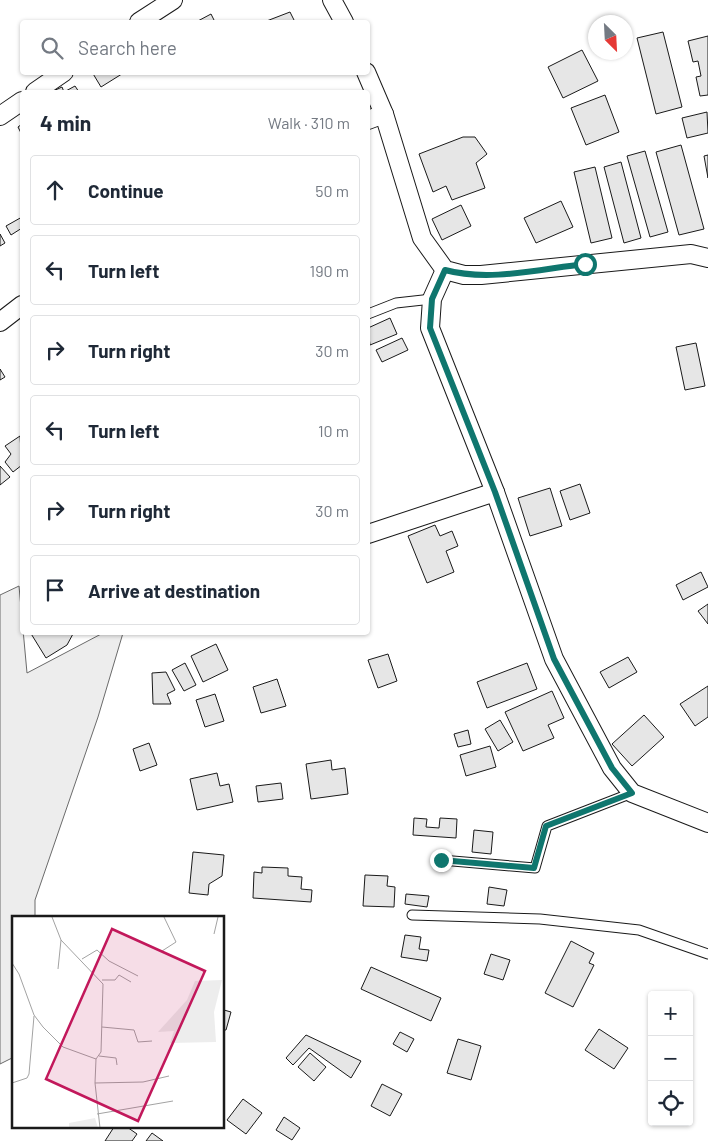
<!DOCTYPE html>
<html lang="en">
<head>
<meta charset="utf-8">
<style>
	:root { --surface:#fff; --page:#f6f6f7; --text:#1f2937; --muted:#747a83; --line:#e0e1e3 }
	body { margin:0; font-family:Barlow,sans-serif; background:var(--page); color:var(--text) }
	.controls { position:absolute; right:15px; bottom:15px; display:grid; overflow:hidden; border-radius:5px; box-shadow:0 1px 4px #0004 }
	.controls button { width:45px; height:45px; display:grid; place-items:center; padding:0; border:0; border-bottom:1px solid var(--line); background:var(--surface); color:var(--text); font:25px sans-serif }
	.compass { position:absolute; left:588px; top:15px; width:45px; height:45px; border-radius:50%; background:var(--surface); box-shadow:0 1px 4px #0004; rotate:156deg }
	.stop { position:absolute; width:15px; height:15px; margin:-11px; border:4px solid #0f766e; border-radius:50%; background:#fff }
	.stop.end { background:#0f766e; border-color:#fff; box-shadow:0 1px 5px #0008 }
	.list { margin:0; padding:0; list-style:none }
	h2 { display:flex; justify-content:space-between; align-items:center; height:65px; margin:0; padding:0 20px; font-size:21px }
	h2 small { font-size:16px; font-weight:400; color:var(--muted) }
	.list li { display:grid; grid-template-columns:32px 1fr auto; gap:15px; align-items:center; box-sizing:border-box; height:70px; margin:0 10px 10px; padding:0 10px; border:1px solid var(--line); border-radius:5px }
	.list b { display:block; font-size:19px; white-space:nowrap }
	.list em { font-size:16px; font-style:normal; color:var(--muted) }
	.icon { flex:none; width:28px; height:28px; fill:none; stroke:currentColor; stroke-width:2; stroke-linecap:round; stroke-linejoin:round }
	.map { position:relative; flex:none; width:708px; height:1141px; overflow:hidden }
	.search { position:absolute; background:var(--surface); box-shadow:0 1px 4px #0004; left:20px; top:20px; width:350px; height:55px; display:flex; align-items:center; gap:12px; box-sizing:border-box; padding:0 18px; border-radius:5px; color:var(--muted); font-size:19px }
	.panel { position:absolute; background:var(--surface); box-shadow:0 1px 4px #0004; left:20px; top:90px; width:350px; height:545px; border-radius:5px }
	.map>svg:first-child { display:block }
	.built { fill:#ededed; stroke:#6a6a6a }
	.building { fill:#e6e6e6; stroke:#1a1a1a }
	.lines { fill:none; stroke-linecap:round; stroke-linejoin:round }
	.service-casing { stroke:#1a1a1a; stroke-width:11 }
	.minor-casing { stroke:#1a1a1a; stroke-width:20 }
	.service { stroke:#fff; stroke-width:9 }
	.minor { stroke:#fff; stroke-width:18 }
	.route { stroke:#0f766e; stroke-width:6 }
	.inset-road { fill:none; stroke:#a3a3a3; stroke-width:1 }
	.view { fill:#c2185b; fill-opacity:0.15; stroke:#c2185b; stroke-width:2.5 }
	.inset-edge { fill:none; stroke:#1a1a1a; stroke-width:2.5 }
</style>
</head>
<body>
<div class="map">
<svg width="708" height="1141" viewBox="0 0 708 1141">
	<rect width="100%" height="100%" fill="#fff"/>
	<path class="built" d="M19,586L27,673L103,633H123L98,717L35,900V917H14V1057L0,1064V595Z"/>
	<g class="building">
		<path d="M290,12L295,22H264Z"/>
		<path d="M211,14L215,22H196Z"/>
		<path d="M663,32L682,107L656,114L637,38Z"/>
		<path d="M708,36V95L700,96L696,77L701,76L698,61L693,62L688,41Z"/>
		<path d="M582,50L598,81L563,98L548,67Z"/>
		<path d="M92,72H125L101,87Z"/>
		<path d="M75,86L79,92H51L62,87L64,92Z"/>
		<path d="M605,95L619,132L586,145L571,108Z"/>
		<path d="M707,112L708,133L687,138L682,118Z"/>
		<path d="M22,124V135L18,127Z"/>
		<path d="M463,137H475L487,154L476,163L485,188L452,200L446,186L433,192L419,154Z"/>
		<path d="M681,145L704,229L679,235L656,152Z"/>
		<path d="M645,151L668,232L650,237L627,156Z"/>
		<path d="M708,155V178L704,156Z"/>
		<path d="M621,162L641,238L624,243L604,167Z"/>
		<path d="M595,167L612,238L591,243L574,172Z"/>
		<path d="M561,201L573,227L536,243L524,218Z"/>
		<path d="M461,205L471,226L442,240L432,219Z"/>
		<path d="M22,217V228L11,235L6,226Z"/>
		<path d="M0,234L5,243L0,246Z"/>
		<path d="M390,318L397,334L370,345L368,328Z"/>
		<path d="M402,338L408,350L382,362L376,350Z"/>
		<path d="M696,343L705,386L685,390L676,347Z"/>
		<path d="M0,369L5,377L0,380Z"/>
		<path d="M20,436L22,465L13,472L5,462L11,454L5,446Z"/>
		<path d="M0,466L10,477L0,485Z"/>
		<path d="M580,484L590,513L570,520L560,491Z"/>
		<path d="M550,488L562,526L530,536L518,498Z"/>
		<path d="M435,525L440,536L452,531L458,546L446,551L454,572L427,583L408,536Z"/>
		<path d="M701,572L708,587L683,600L676,585Z"/>
		<path d="M708,604V624L698,611Z"/>
		<path d="M30,632H74L67,645L46,658Z"/>
		<path d="M216,644L228,670L203,682L191,656Z"/>
		<path d="M388,654L397,681L378,688L368,660Z"/>
		<path d="M628,657L637,672L609,688L600,672Z"/>
		<path d="M185,663L196,685L184,691L172,670Z"/>
		<path d="M527,663L537,689L487,708L477,682Z"/>
		<path d="M166,672L175,690L167,694L171,704H153L152,673Z"/>
		<path d="M277,679L286,706L261,713L253,687Z"/>
		<path d="M708,686V717L695,726L680,704Z"/>
		<path d="M552,691L564,718L548,725L554,738L523,751L505,712Z"/>
		<path d="M215,694L224,721L205,727L196,700Z"/>
		<path d="M644,715L664,737L632,766L612,744Z"/>
		<path d="M500,720L513,742L498,751L485,729Z"/>
		<path d="M468,730L471,744L458,747L454,734Z"/>
		<path d="M149,743L157,765L140,771L133,749Z"/>
		<path d="M490,746L496,767L466,776L460,755Z"/>
		<path d="M331,760L332,770L345,768L348,794L311,799L306,764Z"/>
		<path d="M217,773L220,786L229,784L233,802L197,810L190,779Z"/>
		<path d="M281,783L283,799L258,802L256,786Z"/>
		<path d="M414,818L427,819L426,827L439,828L440,818L457,819L456,838L413,835Z"/>
		<path d="M474,830L493,832L491,854L472,852Z"/>
		<path d="M193,852L224,855L222,876L209,884L208,895L189,893Z"/>
		<path d="M262,867L288,868V876L302,877L301,889L312,890L311,902L253,898L254,872L262,873Z"/>
		<path d="M365,875L388,876L387,886L395,887L394,907L363,906Z"/>
		<path d="M489,887L507,890L504,906L487,904Z"/>
		<path d="M406,894L429,896L427,907L405,904Z"/>
		<path d="M405,935L421,937L419,949L429,950L427,961L401,957Z"/>
		<path d="M571,941L594,953L589,963L594,965L573,1007L545,993Z"/>
		<path d="M491,954L510,960L503,980L484,974Z"/>
		<path d="M371,967L441,998L431,1021L361,989Z"/>
		<path d="M224,1010L231,1012L226,1030H224Z"/>
		<path d="M599,1029L628,1048L614,1069L585,1050Z"/>
		<path d="M400,1032L414,1039L407,1052L393,1044Z"/>
		<path d="M306,1035L361,1061L351,1078L309,1048L293,1065L286,1058Z"/>
		<path d="M458,1039L481,1046L471,1080L447,1073Z"/>
		<path d="M310,1053L326,1067L314,1081L298,1067Z"/>
		<path d="M382,1084L402,1094L390,1116L371,1106Z"/>
		<path d="M243,1099L262,1113L246,1134L227,1120Z"/>
		<path d="M284,1117L300,1128L292,1140L276,1130Z"/>
		<path d="M114,1127H127L137,1134L132,1141H105Z"/>
		<path d="M152,1133L163,1141H146Z"/>
	</g>
	<g class="lines">
		<defs>
			<g id="service">
				<path d="M368,314L396,303L432,299"/>
				<path d="M441,860L535,868L547,826L632,793"/>
				<path d="M412,915L540,919L639,930L708,954"/>
			</g>
			<g id="minor">
				<path d="M332,0L344,22"/>
				<path d="M139,22L173,0"/>
				<path d="M366,72L384,114L422,238L445,270L464,275H481L691,254L708,258"/>
				<path d="M35,92L64,72"/>
				<path d="M0,116L22,101"/>
				<path d="M368,120L384,114"/>
				<path d="M445,270L432,299L430,328L495,492L554,659L612,768L632,793L708,823"/>
				<path d="M0,322L22,305"/>
				<path d="M368,534L495,492"/>
			</g>
		</defs>
		<use href="#service" class="service-casing"/>
		<use href="#minor" class="minor-casing"/>
		<use href="#service" class="service"/>
		<use href="#minor" class="minor"/>
	</g>
	<g class="lines">
		<path class="route" d="M441,860L534,868L546,826L632,793L612,768L554,659L495,492L430,328L432,299L445,270C489,282 540,269 585,264"/>
	</g>
	<g transform="translate(12 916)">
		<rect width="212" height="212" fill="#fff"/>
		<path d="M210,64L202,96L204,126L158,127L162,115L146,116L175,84L183,65ZM83,202L86,212H57V207Z" fill="#ededed"/>
		<path class="inset-road" d="M40,1L49,24L91,68L89,136L84,143L83,167L88,212M202,18L206,1M150,35L164,26L152,1M70,43L85,34L97,45L126,60M0,47L7,58L22,99L31,111L51,131L84,143M46,53L49,24M90,64H103L107,59L119,66M90,111L122,114L126,126L140,125M87,140L104,142L105,149M0,167L15,162L17,158L22,100M83,167L131,166L157,160M85,198L161,185"/>
		<path class="view" d="M100,13L193,55L126,205L34,163Z"/>
		<rect width="212" height="212" class="inset-edge"/>
	</g>
</svg>
<div class="controls">
<button>+</button>
<button>−</button>
<button><svg class="icon" aria-label="locate" viewBox="0 0 24 24"><circle cx="12" cy="12" r="6"/><path d="M12 2v4M12 18v4M2 12h4M18 12h4"/></svg></button>
</div>
<svg class="compass" viewBox="-18 -18 36 36"><path d="M0-13l5 13h-10z" fill="#e53935"/><path d="M0 13l5-13h-10z" fill="#747a83"/></svg>
<div class="stop" style="left:585px;top:264px"></div>
<div class="stop end" style="left:441px;top:860px"></div>
<div class="search"><svg class="icon" aria-label="search" viewBox="0 0 24 24"><circle cx="10" cy="10" r="6"/><path d="M15 15l6 6"/></svg>Search here</div>
<section class="panel">
<h2>4 min<small>Walk · 310 m</small></h2>
<ul class="list">
<li><svg class="icon" aria-label="ahead" viewBox="0 0 24 24"><path d="M12 20V5M6 11l6-6 6 6"/></svg><div><b>Continue</b></div><em>50 m</em></li>
<li><svg class="icon" aria-label="left" viewBox="0 0 24 24"><path d="M17 20v-9H6M10 6l-5 5 5 5"/></svg><div><b>Turn left</b></div><em>190 m</em></li>
<li><svg class="icon" aria-label="right" viewBox="0 0 24 24"><path d="M7 20v-9h11M14 6l5 5-5 5"/></svg><div><b>Turn right</b></div><em>30 m</em></li>
<li><svg class="icon" aria-label="left" viewBox="0 0 24 24"><path d="M17 20v-9H6M10 6l-5 5 5 5"/></svg><div><b>Turn left</b></div><em>10 m</em></li>
<li><svg class="icon" aria-label="right" viewBox="0 0 24 24"><path d="M7 20v-9h11M14 6l5 5-5 5"/></svg><div><b>Turn right</b></div><em>30 m</em></li>
<li><svg class="icon" aria-label="arrive" viewBox="0 0 24 24"><path d="M6 21V4h12l-3 4 3 4H6"/></svg><div><b>Arrive at destination</b></div></li>
</ul>
</section>
</div>
</body>
</html>
